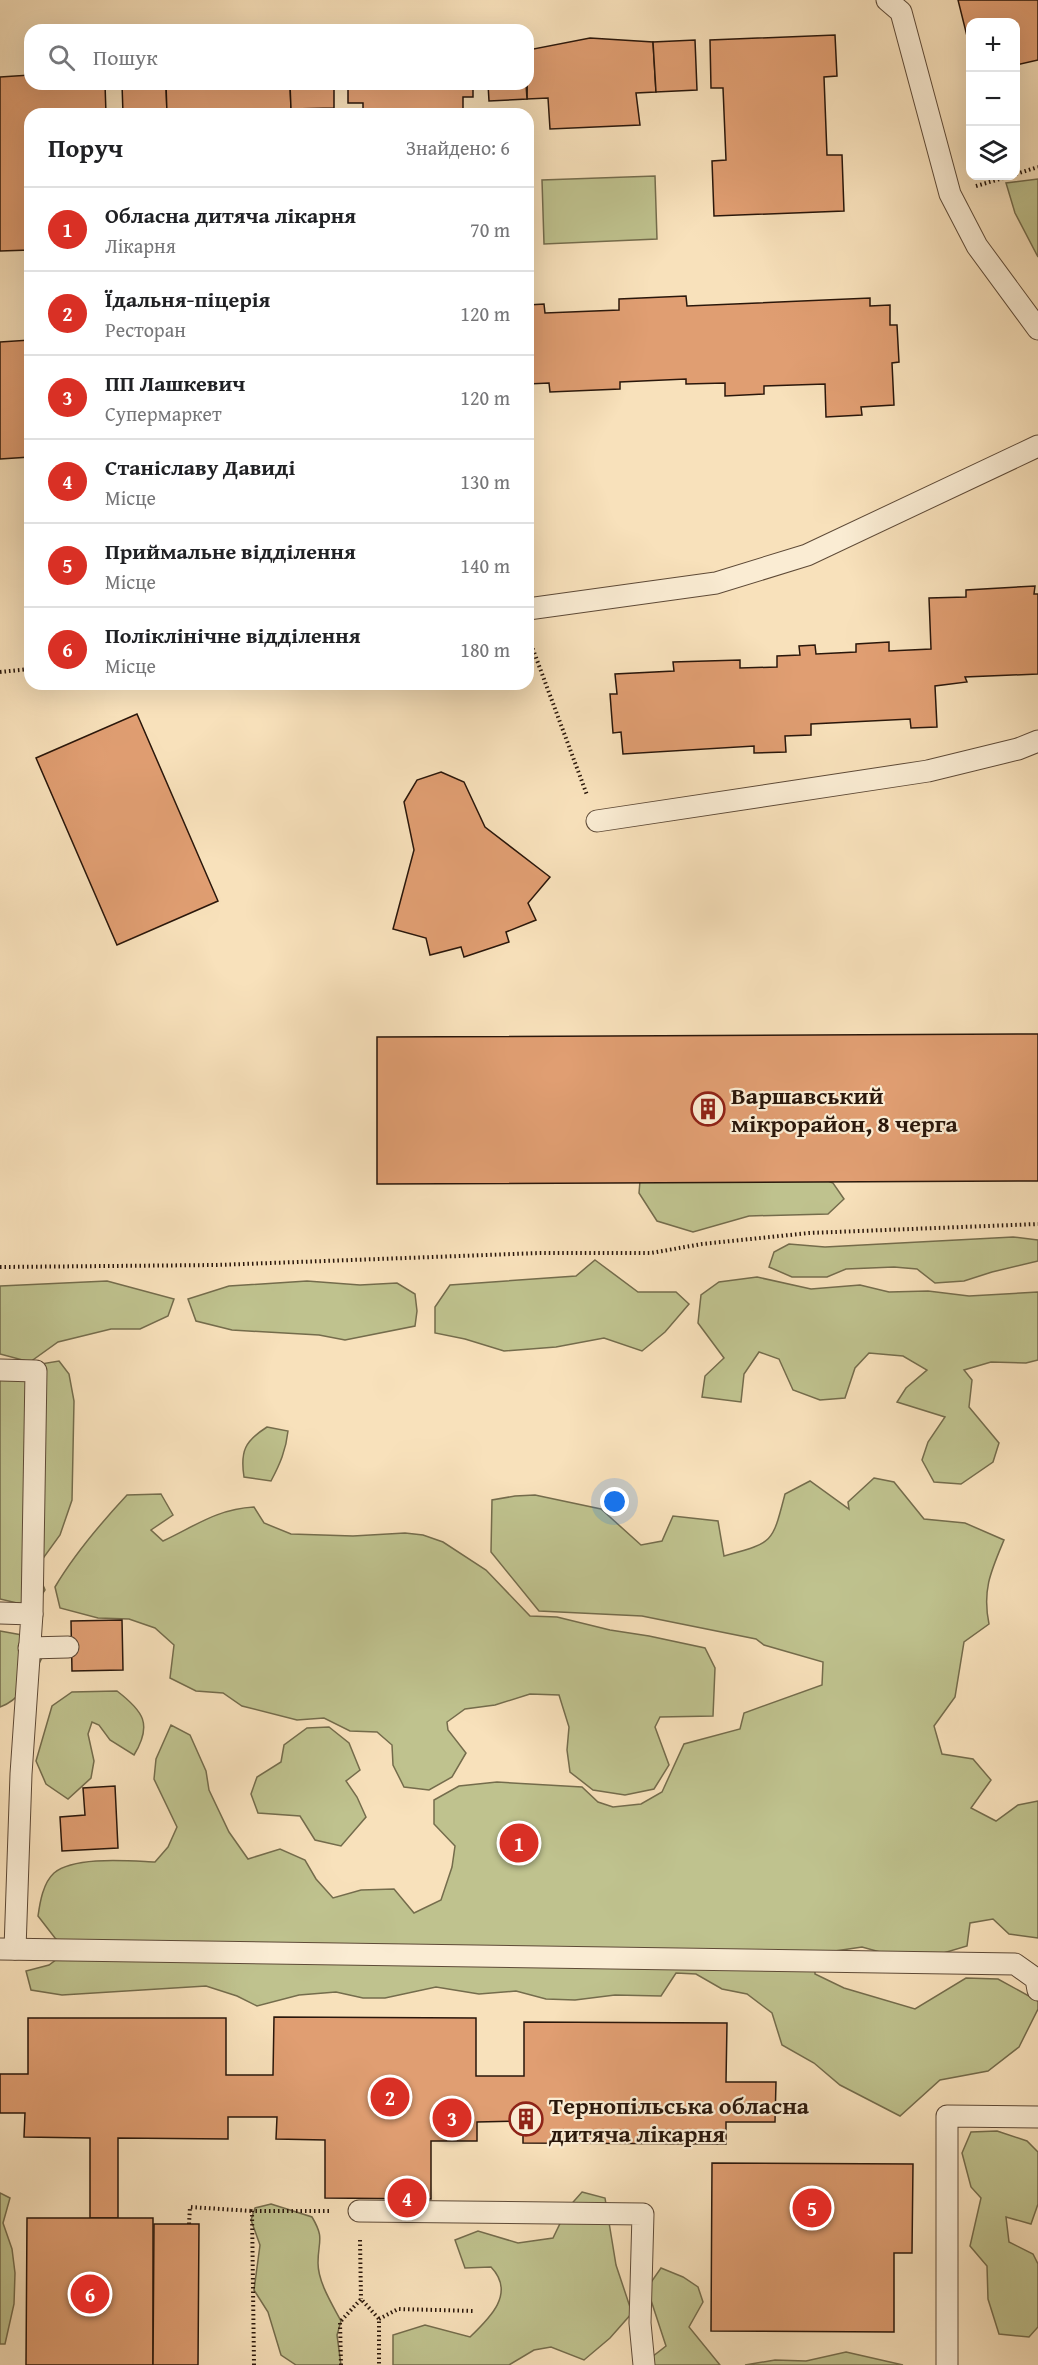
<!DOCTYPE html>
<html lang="uk">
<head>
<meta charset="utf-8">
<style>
	:root { --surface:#fff; --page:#f2f2f2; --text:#202124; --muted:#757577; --line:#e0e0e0; --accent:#d93025 }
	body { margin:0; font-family:"Gentium Book Plus",serif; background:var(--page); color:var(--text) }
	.controls { position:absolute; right:18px; top:18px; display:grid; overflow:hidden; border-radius:12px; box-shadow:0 6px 24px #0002 }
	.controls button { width:54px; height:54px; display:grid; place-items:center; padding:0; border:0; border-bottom:2px solid var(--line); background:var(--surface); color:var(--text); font:30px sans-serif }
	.you { position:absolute; left:615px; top:1502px; width:21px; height:21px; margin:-15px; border:4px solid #fff; border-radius:50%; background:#1a73e8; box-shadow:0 0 0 9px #1a73e833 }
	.badge { display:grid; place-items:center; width:39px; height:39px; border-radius:50%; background:var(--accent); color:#fff; font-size:20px; font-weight:700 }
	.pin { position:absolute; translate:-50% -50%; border:3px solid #fff; box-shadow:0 2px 6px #0006 }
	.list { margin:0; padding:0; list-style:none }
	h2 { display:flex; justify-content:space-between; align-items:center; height:78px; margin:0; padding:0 24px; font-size:26px }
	h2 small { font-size:20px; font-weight:400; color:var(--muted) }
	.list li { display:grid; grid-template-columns:39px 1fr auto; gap:18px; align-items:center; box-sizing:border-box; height:84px; padding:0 24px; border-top:2px solid var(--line) }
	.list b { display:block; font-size:22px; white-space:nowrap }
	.list p { margin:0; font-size:20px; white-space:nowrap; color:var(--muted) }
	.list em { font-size:20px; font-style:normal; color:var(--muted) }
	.icon { flex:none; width:33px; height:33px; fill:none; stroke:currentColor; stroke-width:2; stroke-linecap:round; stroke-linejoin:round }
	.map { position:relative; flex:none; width:1038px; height:2365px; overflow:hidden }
	.search { position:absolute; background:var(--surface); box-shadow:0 6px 24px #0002; left:24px; top:24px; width:510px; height:66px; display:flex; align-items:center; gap:15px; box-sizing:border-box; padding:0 21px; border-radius:18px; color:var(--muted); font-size:22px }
	.panel { position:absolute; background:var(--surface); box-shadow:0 6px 24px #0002; left:24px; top:108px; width:510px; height:582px; border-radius:18px }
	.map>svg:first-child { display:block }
	.green { fill:#bfc28e; stroke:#746c4c; stroke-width:1.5 }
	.building { fill:#e09e72; stroke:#2a170b; stroke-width:1.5 }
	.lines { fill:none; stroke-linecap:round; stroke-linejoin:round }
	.lane-casing { stroke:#5e4a37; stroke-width:23 }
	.path { stroke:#2a170b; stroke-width:4; stroke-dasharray:1.5 3; stroke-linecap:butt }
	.lane { stroke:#faecd3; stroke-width:21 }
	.labels { text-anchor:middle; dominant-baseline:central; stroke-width:4.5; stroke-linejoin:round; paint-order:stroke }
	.poi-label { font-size:24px; font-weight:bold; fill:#2a170b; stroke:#faecd3; text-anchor:start }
</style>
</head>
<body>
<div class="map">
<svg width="1038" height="2365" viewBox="0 0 1038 2365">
	<rect width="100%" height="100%" fill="#f8e1bb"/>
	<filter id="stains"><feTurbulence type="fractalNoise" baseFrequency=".00333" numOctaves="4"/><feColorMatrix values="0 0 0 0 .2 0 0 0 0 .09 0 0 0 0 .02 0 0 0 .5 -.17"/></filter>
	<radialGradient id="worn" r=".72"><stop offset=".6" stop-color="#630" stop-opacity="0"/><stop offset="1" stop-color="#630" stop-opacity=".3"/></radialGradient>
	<g class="green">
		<path d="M655,176L657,239L544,244L542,180Z"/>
		<path d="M1038,179V257L1015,213L1006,183Z"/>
		<path d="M788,1165L833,1183L844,1199L828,1214L749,1216L693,1232L657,1221L639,1193L641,1169Z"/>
		<path d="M1013,1237L1038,1240V1261L992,1272L964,1281L935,1283L917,1269L894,1267L846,1269L827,1277H792L769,1267L774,1252L789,1244L825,1247Z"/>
		<path d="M595,1260L638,1292H676L689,1304L665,1332L642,1351L604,1338L556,1347L504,1351L465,1339L435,1333V1307L450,1285L576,1276Z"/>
		<path d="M757,1277L811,1289L860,1285L889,1292L928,1291L969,1296L1038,1292V1360L1026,1363L991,1362L964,1370L972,1380L969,1407L999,1443L993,1462L961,1484L934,1482L922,1460L928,1442L945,1417L897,1402L906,1388L927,1370L903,1356L869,1353L855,1368L845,1398L820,1400L793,1390L779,1359L759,1352L744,1374L741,1402L702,1397L705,1376L724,1358L698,1323L701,1295L719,1282Z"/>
		<path d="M107,1281L174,1299L168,1316L140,1329H111L58,1342L30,1362L0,1354V1286Z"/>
		<path d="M307,1281L360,1285L397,1283L415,1294L417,1311L415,1326L345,1340L319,1335L232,1330L196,1321L188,1299L229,1286Z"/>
		<path d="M59,1361L69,1374L74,1401L72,1500L60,1535L36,1568L45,1590L34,1607L0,1599V1363L23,1367Z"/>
		<path d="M267,1427L288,1431C286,1450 280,1464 271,1481L244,1477C240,1451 245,1441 267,1427Z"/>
		<path d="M874,1478L894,1482L924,1519L965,1523L1004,1540C991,1571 982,1590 989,1624L964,1642L955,1697L934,1726L942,1754L973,1759L991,1780L971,1808L996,1821L1018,1805L1038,1801V1938L1009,1934L993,1919L970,1923L967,1946L930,1957H898L862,1947L815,1954V1974L844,1988L915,2009L966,1978L998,1979L1038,2001V2009L1019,2047L988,2071L940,2080L900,2116L840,2085L814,2063L782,2045L772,2013L747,1994L722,1989L696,1974L676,1973L661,1996L615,1995L575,2000L546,1999L516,1991L479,1994L436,1987L385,1998H363L336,1992L299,1995L257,2006L237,1996L206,1986L62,1995L31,1990L26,1971L49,1965L69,1950L55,1938L38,1916C40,1902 43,1883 54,1873C75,1856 129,1861 155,1862L168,1847L177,1827L154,1779L156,1759L171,1725L190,1735L206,1771L209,1790L229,1832L248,1859L280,1849L305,1860L316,1879L333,1898L361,1890L394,1889L414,1913L441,1900L452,1867L455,1846L434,1824V1800L459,1786L497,1782L582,1787L598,1802L613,1807L641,1804L662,1792L684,1744L740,1729L744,1713L822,1685L823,1662L764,1645L756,1639L642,1616L539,1611L491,1552L492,1500L515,1496L535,1495L601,1509L641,1545L662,1541L673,1516L718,1521L724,1556C774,1542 772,1544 785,1494L810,1481L849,1509L848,1502Z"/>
		<path d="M161,1494L173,1515L151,1530L163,1541C195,1526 217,1509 254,1507L264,1523L291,1534L353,1536L405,1533L423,1535L443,1542L486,1570L530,1616L557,1617L610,1630L649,1636L705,1648L715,1668L713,1716L660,1717L655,1727L669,1765L654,1789L625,1795L593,1790L570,1772L567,1750L569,1727L559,1695L530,1694L495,1705L465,1709L447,1722L448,1730L466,1753L452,1777L429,1790L404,1787L393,1765L392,1745L377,1732L350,1731L324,1718L297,1720L242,1706L223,1693L196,1691L170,1678L174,1645L155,1628L129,1619L98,1618L60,1608L55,1587C75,1553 101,1523 127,1495Z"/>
		<path d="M0,1631L33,1637L42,1658C32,1677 21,1700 0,1707Z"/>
		<path d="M117,1691C143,1711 153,1724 134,1755L110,1740L99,1725L92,1722L88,1734L94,1761L91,1778L68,1799L46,1784L36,1761L52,1706L72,1692Z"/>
		<path d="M329,1727L349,1743L360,1770L346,1781L357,1797L366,1817L341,1846L315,1840L300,1816L258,1813L251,1794L257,1777L281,1762L284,1745L307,1728Z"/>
		<path d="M997,2131L1027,2141L1038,2152V2204L1031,2224L1006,2217L1009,2242L1033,2254L1038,2264V2327L1029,2337L999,2334L988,2299L987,2266L970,2246L981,2198L971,2187L962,2153L971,2132Z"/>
		<path d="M582,2192L605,2198L616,2265L632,2313L610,2338L584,2360L551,2347L534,2350L509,2365H393V2335L425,2325L470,2337C490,2318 516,2293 491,2267L465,2268L455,2240L478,2231L518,2243L553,2238L567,2209Z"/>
		<path d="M0,2193L10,2198L3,2223L12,2249L15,2273L14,2304L5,2344H0Z"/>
		<path d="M271,2204L312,2217C325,2239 318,2240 318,2263C318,2282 332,2304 341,2321L337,2335L341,2365H296L281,2355L268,2312L254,2290L260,2245L251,2220L255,2208Z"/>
		<path d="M661,2268L683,2277L698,2287L703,2302L689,2327L720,2365H649L648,2360L666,2346L647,2288Z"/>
		<path d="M846,2352L903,2365H745L775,2360L806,2361Z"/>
	</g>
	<g class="building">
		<path d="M958,0H1038V60L1016,65V22H970V48Z"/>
		<path d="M835,35L837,76L824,77L827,155H842L844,211L714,216L712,161L726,160L723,88H711L710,40Z"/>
		<path d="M590,38L653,42L656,92L636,93L640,125L550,129L548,98L527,99L528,50Z"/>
		<path d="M695,40L697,90L656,92L653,42Z"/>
		<path d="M30,75V84H105L106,114H30V250L0,251V77Z"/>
		<path d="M122,84H166L167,114H123Z"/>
		<path d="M166,84H290L291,109H276V114H167Z"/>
		<path d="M290,84H334V108L291,109Z"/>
		<path d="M348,84H473V97H463V114H363V103H348Z"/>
		<path d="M488,84H526L527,99L489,101Z"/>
		<path d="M686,296L687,306L870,298V306L890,305V325H897L899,362L892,363L894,405L861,407L862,415L826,417L825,384L764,386V394L725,396V383L686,384V379L620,382V389L550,392L549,383L528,384V305L544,304L545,313L619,310V299Z"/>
		<path d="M30,340V457L0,459V342Z"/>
		<path d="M1035,586L1034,594H1038V674L965,677L967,682L935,686L937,727L911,728L910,719L811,724V735L785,736L786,752L754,753V746L623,754L621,732L613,733L610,694H617L615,674L674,671L673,662L740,660V668L777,667V656L800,655L799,646L815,645L816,654L856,652V644L889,642V651L931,649L929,598L966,597V590Z"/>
		<path d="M137,714L218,901L117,945L36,758Z"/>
		<path d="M441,772L464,782L485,827L550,877L528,903L536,920L506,932L509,942L464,957L461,947L430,955L426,938L393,929L414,850L404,802L417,780Z"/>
		<path d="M1038,1034V1181L377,1184V1037Z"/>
		<path d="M122,1620L123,1670L72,1671L71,1621Z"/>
		<path d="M115,1786L118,1848L62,1851L60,1817L85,1815L83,1788Z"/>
		<path d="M274,2017L476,2018V2076H524V2022L727,2023L726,2082H776L775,2122H726V2144L523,2143V2121L477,2122V2141H431V2199L325,2198V2140L276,2139L277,2117H228V2139L118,2138V2218H90V2138L24,2137L25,2113H0V2074H28V2018H226V2075H273Z"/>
		<path d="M712,2163L913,2164L912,2253H894V2332L711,2331Z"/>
		<path d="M27,2218H153V2365H26Z"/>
		<path d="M154,2224H199L198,2365H153Z"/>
	</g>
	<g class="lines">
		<defs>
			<g id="lane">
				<path d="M887,0L901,12L950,194L977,246L1038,329"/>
				<path d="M528,609L716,583L807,555L1038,446"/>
				<path d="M597,821L928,771L1018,749L1038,741"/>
				<path d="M0,1370L36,1371L32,1614"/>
				<path d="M0,1613L32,1614L21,1774L15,1949"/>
				<path d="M29,1648L68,1647"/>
				<path d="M0,1949L1015,1964L1036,1979L1038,1990"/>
				<path d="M359,2211L643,2214L640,2323L644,2365"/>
				<path d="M947,2365V2116L1038,2117"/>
			</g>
		</defs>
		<use href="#lane" class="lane-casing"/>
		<g class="path">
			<path d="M1016,174L1038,167"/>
			<path d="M976,186L1010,176"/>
			<path d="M528,636L587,795"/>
			<path d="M0,672L30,669"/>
			<path d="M0,1267L217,1265L540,1253H651L702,1244L809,1233L1038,1224"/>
			<path d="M189,2224L190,2207L252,2211"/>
			<path d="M360,2240L361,2299"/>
			<path d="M379,2319L398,2309L475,2311"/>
			<path d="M254,2365L252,2211H331"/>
			<path d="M341,2365L340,2322L361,2299L379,2319V2365"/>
		</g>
		<use href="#lane" class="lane"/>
	</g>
	<defs>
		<symbol id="building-ring" viewBox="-11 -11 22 22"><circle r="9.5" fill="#faecd3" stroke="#8f2418" stroke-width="1.5"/><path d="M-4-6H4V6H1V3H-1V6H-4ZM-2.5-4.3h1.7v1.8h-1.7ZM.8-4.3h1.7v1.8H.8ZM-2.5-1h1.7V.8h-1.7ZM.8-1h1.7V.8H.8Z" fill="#8f2418"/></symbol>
	</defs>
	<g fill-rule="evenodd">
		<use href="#building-ring" x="689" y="1090" width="38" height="38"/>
		<use href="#building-ring" x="507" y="2100" width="38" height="38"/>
	</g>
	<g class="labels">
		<g class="poi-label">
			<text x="731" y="1095">Варшавський<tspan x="731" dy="28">мікрорайон, 8 черга</tspan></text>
			<text x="549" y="2105">Тернопільська обласна<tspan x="549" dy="28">дитяча лікарня</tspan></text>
		</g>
	</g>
	<rect width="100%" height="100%" filter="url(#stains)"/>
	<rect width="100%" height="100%" fill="url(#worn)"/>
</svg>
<div class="controls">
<button>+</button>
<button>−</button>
<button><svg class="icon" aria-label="layers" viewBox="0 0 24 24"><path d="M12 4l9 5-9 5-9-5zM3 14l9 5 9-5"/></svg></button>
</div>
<div class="you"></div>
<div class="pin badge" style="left:519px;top:1843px">1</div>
<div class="pin badge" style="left:390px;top:2097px">2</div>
<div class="pin badge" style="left:452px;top:2118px">3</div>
<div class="pin badge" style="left:407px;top:2198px">4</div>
<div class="pin badge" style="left:812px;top:2208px">5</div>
<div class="pin badge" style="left:90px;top:2294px">6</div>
<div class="search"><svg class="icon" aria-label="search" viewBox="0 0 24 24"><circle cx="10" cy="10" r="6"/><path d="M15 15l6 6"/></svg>Пошук</div>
<section class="panel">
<h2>Поруч<small>Знайдено: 6</small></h2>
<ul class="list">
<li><span class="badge">1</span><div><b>Обласна дитяча лікарня</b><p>Лікарня</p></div><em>70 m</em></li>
<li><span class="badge">2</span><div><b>Їдальня-піцерія</b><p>Ресторан</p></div><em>120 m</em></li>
<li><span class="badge">3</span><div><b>ПП Лашкевич</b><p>Супермаркет</p></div><em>120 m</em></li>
<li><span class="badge">4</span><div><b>Станіславу Давиді</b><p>Місце</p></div><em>130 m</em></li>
<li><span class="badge">5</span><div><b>Приймальне відділення</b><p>Місце</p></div><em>140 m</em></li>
<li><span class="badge">6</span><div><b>Поліклінічне відділення</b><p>Місце</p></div><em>180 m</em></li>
</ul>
</section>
</div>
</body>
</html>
